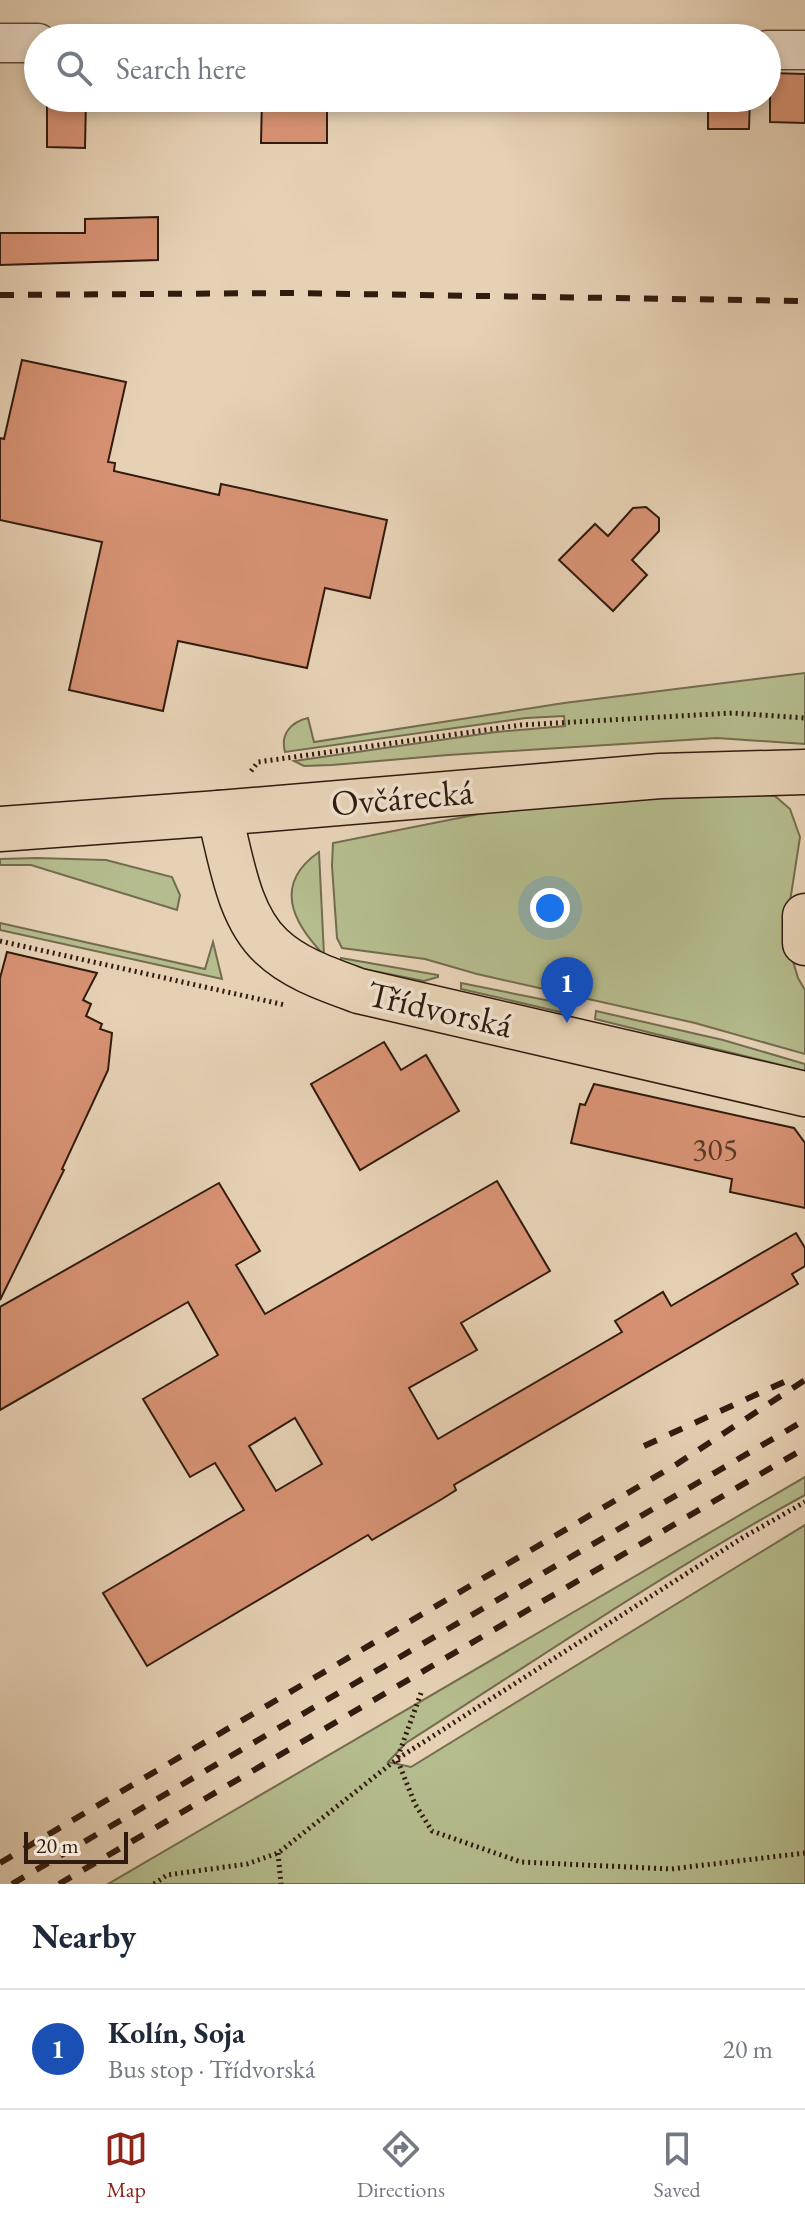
<!DOCTYPE html>
<html lang="en">
<head>
<meta charset="utf-8">
<style>
	:root { --surface:#fff; --page:#f6f6f7; --text:#1f2937; --muted:#747a83; --line:#e0e1e3; --accent:#8f2418 }
	body { margin:0; font-family:"EB Garamond",serif; background:var(--page); color:var(--text) }
	.scale { position:absolute; left:24px; bottom:20px; width:104px; box-sizing:border-box; padding-left:8px; border:4px solid #311b0e; border-top:0; font-size:22px; line-height:28px; white-space:nowrap; color:#311b0e; -webkit-text-stroke:6px #efe1cf; paint-order:stroke }
	.you { position:absolute; left:550px; top:908px; width:28px; height:28px; margin:-20px; border:6px solid #fff; border-radius:50%; background:#1a73e8; box-shadow:0 0 0 12px #1a73e833 }
	.badge { display:grid; place-items:center; width:52px; height:52px; border-radius:50%; background:var(--accent); color:#fff; font-size:26px; font-weight:700 }
	.pin { position:absolute; translate:-50% -66px; filter:drop-shadow(0 2px 4px #0008) }
	.pin::after { content:''; position:absolute; top:42px; width:28px; height:24px; background:inherit; clip-path:polygon(0 0,100% 0,50% 100%) }
	.list { margin:0; padding:0; list-style:none }
	h2 { display:flex; justify-content:space-between; align-items:center; height:104px; margin:0; padding:0 32px; font-size:34px }
	h2 small { font-size:26px; font-weight:400; color:var(--muted) }
	.list li { display:grid; grid-template-columns:52px 1fr auto; gap:24px; align-items:center; box-sizing:border-box; height:120px; padding:0 32px; border-top:2px solid var(--line) }
	.list b { display:block; font-size:30px; white-space:nowrap }
	.list p { margin:0; font-size:26px; white-space:nowrap; color:var(--muted) }
	.list em { font-size:26px; font-style:normal; color:var(--muted) }
	.icon { flex:none; width:44px; height:44px; fill:none; stroke:currentColor; stroke-width:2; stroke-linecap:round; stroke-linejoin:round }
	.map { position:relative; flex:none; width:805px; height:1884px; overflow:hidden }
	.search { position:absolute; background:var(--surface); box-shadow:0 4px 12px #0003; left:24px; right:24px; top:24px; height:88px; display:flex; align-items:center; gap:20px; box-sizing:border-box; padding:0 28px; border-radius:44px; color:var(--muted); font-size:30px }
	.sheet { height:224px; background:var(--surface) }
	nav { display:flex; justify-content:space-around; align-items:center; box-sizing:border-box; height:112px; border-top:2px solid var(--line); background:var(--surface); font-size:22px; color:var(--muted) }
	nav a { display:grid; justify-items:center; gap:4px }
	nav .on { color:var(--accent) }
	.map>svg:first-child { display:block }
	.green { fill:#b5bc8d; stroke:#736c4e; stroke-width:2 }
	.building { fill:#d79273; stroke:#311b0e; stroke-width:2; fill-rule:evenodd }
	.lines { fill:none; stroke-linecap:round; stroke-linejoin:round }
	.minor-casing { stroke:#5e4838; stroke-width:41 }
	.major-casing { stroke:#311b0e; stroke-width:47 }
	.path { stroke:#311b0e; stroke-width:5; stroke-dasharray:2 4; stroke-linecap:butt }
	.minor { stroke:#efe1cf; stroke-width:38 }
	.major { stroke:#e6d1b5; stroke-width:44 }
	.rail { stroke:#311b0e; stroke-width:6; stroke-dasharray:14 14; stroke-linecap:butt }
	.labels { text-anchor:middle; dominant-baseline:central; stroke-width:7; stroke-linejoin:round; paint-order:stroke }
	.number-label { font-size:32px; fill:#5a3927 }
	.street-label { font-size:36px; fill:#311b0e; stroke:#efe1cf }
</style>
</head>
<body>
<div class="map">
<svg width="805" height="1884" viewBox="0 0 805 1884">
	<rect width="100%" height="100%" fill="#e6d1b5"/>
	<filter id="stains"><feTurbulence type="fractalNoise" baseFrequency=".0025" numOctaves="4"/><feColorMatrix values="0 0 0 0 .2 0 0 0 0 .09 0 0 0 0 .02 0 0 0 .5 -.17"/></filter>
	<radialGradient id="worn" r=".72"><stop offset=".6" stop-color="#630" stop-opacity="0"/><stop offset="1" stop-color="#630" stop-opacity=".3"/></radialGradient>
	<g class="green">
		<path d="M805,673V744L717,738L448,755L332,765L304,766L294,761L496,732L565,726L564,716L526,718L285,752C280,734 291,722 308,718L314,742L564,703Z"/>
		<path d="M757,795L775,796L790,809L800,837L785,934L798,978L805,990V1054L695,1023L477,974L425,959L342,948L337,938L332,866L333,843L484,813L616,800Z"/>
		<path d="M319,852L324,955C292,922 273,884 319,852Z"/>
		<path d="M37,858L106,860L172,877L180,895L177,910L31,865H0V859Z"/>
		<path d="M0,923L205,969L213,942L222,979L0,930Z"/>
		<path d="M341,958L438,975V977L424,981L348,966L341,963Z"/>
		<path d="M461,983L571,1005L569,1014L461,989Z"/>
		<path d="M596,1011L723,1040L805,1064V1071L595,1019Z"/>
		<path d="M805,1477V1495C668,1570 538,1659 406,1743L388,1762L411,1767L805,1525V1884H108Z"/>
	</g>
	<g class="building">
		<path d="M770,73L805,74V123L770,122Z"/>
		<path d="M47,98H86L85,148L47,147Z"/>
		<path d="M262,98H327V143H261Z"/>
		<path d="M708,98H750L749,129H708Z"/>
		<path d="M158,217V260L0,265V233H85V219Z"/>
		<path d="M22,360L126,382L108,462L115,463L114,471L219,495L221,484L387,520L370,598L325,588L307,668L178,641L163,711L69,690L102,542L0,520V438L4,439Z"/>
		<path d="M646,507L659,518V531L632,560L647,575L613,611L559,560L595,524L608,536L633,508Z"/>
		<path d="M7,952L97,973L83,1000L91,1004L86,1016L102,1024L100,1029L112,1033L108,1070L62,1169L64,1170L0,1300V978Z"/>
		<path d="M384,1042L401,1070L426,1055L459,1111L360,1170L311,1084Z"/>
		<path d="M594,1084L794,1128L805,1143V1208L730,1192L732,1179L571,1143L580,1104L585,1105Z"/>
		<path d="M497,1181L550,1271L461,1323L477,1350L409,1388L438,1439L622,1332L615,1321L663,1292L671,1306L796,1233L805,1248V1266L792,1274L798,1284L454,1485L456,1490L442,1499L372,1540L368,1535L147,1666L103,1593L244,1510L215,1463L190,1477L143,1399L218,1355L188,1302L0,1410V1307L219,1183L260,1251L236,1265L265,1314ZM295,1418L322,1464L276,1491L249,1446Z"/>
	</g>
	<g class="lines">
		<defs>
			<g id="minor">
				<path d="M0,43H38"/>
				<path d="M767,50H805"/>
			</g>
			<g id="major">
				<path d="M219,813C231,856 237,914 271,946C295,969 329,980 359,991L805,1094"/>
				<path d="M0,829L219,813L660,776L805,772"/>
				<path d="M805,916V943"/>
			</g>
		</defs>
		<use href="#minor" class="minor-casing"/>
		<use href="#major" class="major-casing"/>
		<g class="path">
			<path d="M251,771L258,762L521,725L732,713L805,718"/>
			<path d="M0,941L285,1005"/>
			<path d="M421,1693L397,1759L415,1804L432,1831L521,1862L671,1869L805,1853"/>
			<path d="M278,1853L281,1884"/>
			<path d="M154,1884L167,1875L247,1864L278,1853L397,1759L742,1538L805,1502"/>
		</g>
		<use href="#minor" class="minor"/>
		<use href="#major" class="major"/>
		<g class="rail">
			<path d="M0,295L290,293L805,301"/>
			<path d="M644,1446L786,1381"/>
			<path d="M0,1863L677,1464L805,1380"/>
			<path d="M12,1884L805,1420"/>
			<path d="M59,1884L805,1448"/>
		</g>
	</g>
	<g class="labels">
		<g class="number-label">
			<text x="715" y="1149">305</text>
		</g>
		<g class="street-label">
			<text transform="translate(402 797) rotate(-5)">Ovčárecká</text>
			<text transform="translate(440 1009) rotate(13)">Třídvorská</text>
		</g>
	</g>
	<rect width="100%" height="100%" filter="url(#stains)"/>
	<rect width="100%" height="100%" fill="url(#worn)"/>
</svg>
<div class="scale">20 m</div>
<div class="you"></div>
<div class="pin badge" style="left:567px;top:1023px;background:#1a4fb4">1</div>
<div class="search"><svg class="icon" aria-label="search" viewBox="0 0 24 24"><circle cx="10" cy="10" r="6"/><path d="M15 15l6 6"/></svg>Search here</div>
</div>
<section class="sheet">
<h2>Nearby<small></small></h2>
<ul class="list">
<li><span class="badge" style="background:#1a4fb4">1</span><div><b>Kolín, Soja</b><p>Bus stop · Třídvorská</p></div><em>20 m</em></li>
</ul>
</section>
<nav>
<a class="on"><svg class="icon" aria-label="map" viewBox="0 0 24 24"><path d="M3 6l6-2 6 2 6-2v14l-6 2-6-2-6 2zM9 4v14M15 6v14"/></svg>Map</a>
<a><svg class="icon" aria-label="directions" viewBox="0 0 24 24"><path d="M12 3l9 9-9 9-9-9zM9 14v-3h6M13 9l2 2-2 2"/></svg>Directions</a>
<a><svg class="icon" aria-label="saved" viewBox="0 0 24 24"><path d="M7 4h10v16l-5-4-5 4z"/></svg>Saved</a>
</nav>
</body>
</html>
